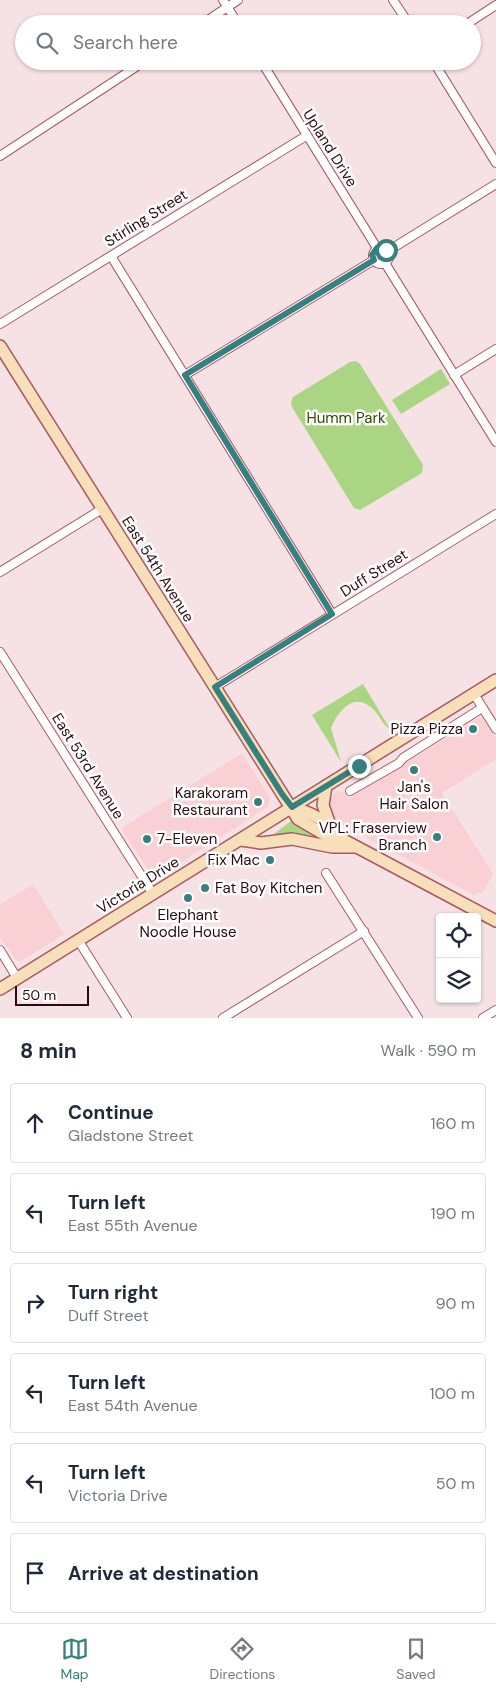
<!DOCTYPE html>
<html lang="en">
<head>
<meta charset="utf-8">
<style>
	:root { --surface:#fff; --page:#f6f6f7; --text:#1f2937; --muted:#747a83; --line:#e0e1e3; --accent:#38807d }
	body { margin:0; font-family:"DM Sans",sans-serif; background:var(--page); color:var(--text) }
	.controls { position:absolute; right:15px; bottom:15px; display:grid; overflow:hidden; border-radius:5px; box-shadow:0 1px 4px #0004 }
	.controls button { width:45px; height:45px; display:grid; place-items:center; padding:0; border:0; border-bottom:1px solid var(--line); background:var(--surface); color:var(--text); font:25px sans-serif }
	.scale { position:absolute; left:15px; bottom:12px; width:74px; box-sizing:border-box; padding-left:5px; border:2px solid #2b0b11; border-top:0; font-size:14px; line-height:18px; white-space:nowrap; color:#2b0b11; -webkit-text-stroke:4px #fff; paint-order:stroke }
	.stop { position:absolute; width:15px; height:15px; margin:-11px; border:4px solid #38807d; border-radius:50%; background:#fff }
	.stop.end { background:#38807d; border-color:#fff; box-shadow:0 1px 5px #0008 }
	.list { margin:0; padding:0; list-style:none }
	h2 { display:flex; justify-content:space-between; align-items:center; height:65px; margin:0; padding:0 20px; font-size:21px }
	h2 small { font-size:16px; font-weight:400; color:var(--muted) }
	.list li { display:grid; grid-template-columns:32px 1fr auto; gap:15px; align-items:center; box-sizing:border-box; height:80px; margin:0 10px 10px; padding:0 10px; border:1px solid var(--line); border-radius:5px }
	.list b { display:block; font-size:19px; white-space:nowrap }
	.list p { margin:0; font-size:16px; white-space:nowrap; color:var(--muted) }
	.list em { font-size:16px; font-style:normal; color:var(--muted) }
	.icon { flex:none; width:28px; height:28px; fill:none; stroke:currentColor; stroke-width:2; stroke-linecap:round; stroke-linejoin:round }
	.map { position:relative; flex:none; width:496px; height:1018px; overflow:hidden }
	.search { position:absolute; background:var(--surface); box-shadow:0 1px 4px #0004; left:15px; right:15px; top:15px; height:55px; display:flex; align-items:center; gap:12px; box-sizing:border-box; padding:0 18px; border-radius:28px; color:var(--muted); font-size:19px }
	.sheet { height:605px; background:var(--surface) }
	nav { display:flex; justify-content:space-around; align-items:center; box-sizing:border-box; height:70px; border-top:1px solid var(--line); background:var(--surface); font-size:14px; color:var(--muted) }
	nav a { display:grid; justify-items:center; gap:2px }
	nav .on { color:var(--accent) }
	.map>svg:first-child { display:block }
	.built { fill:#f9d0d4 }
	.green { fill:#aad583 }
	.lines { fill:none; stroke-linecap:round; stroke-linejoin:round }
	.street-casing { stroke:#aa5865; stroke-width:10 }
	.secondary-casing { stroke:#aa5865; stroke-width:14 }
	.street { stroke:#fff; stroke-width:8 }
	.secondary { stroke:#f7dfb9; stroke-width:11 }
	.route { stroke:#38807d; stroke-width:6 }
	.poi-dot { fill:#38807d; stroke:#fff; stroke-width:2 }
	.labels { text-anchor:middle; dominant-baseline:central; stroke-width:5; stroke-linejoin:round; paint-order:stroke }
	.street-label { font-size:15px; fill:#2b0b11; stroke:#fff }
	.park-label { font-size:15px; fill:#2b4900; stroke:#fff }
	.poi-label { font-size:15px; fill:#2b0b11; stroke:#fff; text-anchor:end }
</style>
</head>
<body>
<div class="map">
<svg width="496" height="1018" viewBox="0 0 496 1018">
	<rect width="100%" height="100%" fill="#f6e2e4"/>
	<g class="built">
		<path d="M480,717L483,718L496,738V759L442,793L493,874L482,894L479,892L474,895L337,822L332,817L329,803L333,794L337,791L343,792L349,798Z"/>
		<path d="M241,754L243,755L270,798L268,807L159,876L153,877L123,832V827Z"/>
		<path d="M33,884L64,934L23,960L17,961L0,937V905Z"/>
	</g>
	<g class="green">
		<path d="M356,361L360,364L423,465L422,473L360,510L354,508L292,407L291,402L293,397L350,362Z"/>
		<path d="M441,369L450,384L401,414L392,400Z"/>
		<path d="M363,684L390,729C383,725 380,717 375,711C356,690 339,709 331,728L341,762L312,715Z"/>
		<path d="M291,821L293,822L326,841L289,835H275L274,834Z"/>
	</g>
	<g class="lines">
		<defs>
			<g id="street">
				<path d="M223,0L238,24"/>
				<path d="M393,0L409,24"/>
				<path d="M202,24L238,0"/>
				<path d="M467,24L496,5"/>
				<path d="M261,61L377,248"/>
				<path d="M433,61L496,163"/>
				<path d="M0,156L145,61"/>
				<circle cx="381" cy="256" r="8"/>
				<path d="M388,251L496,184"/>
				<path d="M111,256L332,614"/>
				<path d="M385,263L496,442"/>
				<path d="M0,324L306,136"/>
				<path d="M185,375L374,260"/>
				<path d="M454,375L496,349"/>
				<path d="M0,572L102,509"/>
				<path d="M0,652L153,894"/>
				<path d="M215,687L496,514"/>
				<path d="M474,694L496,729"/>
				<path d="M350,791L399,763L403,758L482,708"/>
				<path d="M326,873L418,1018"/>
				<path d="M78,940L127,1018"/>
				<path d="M0,950L17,978"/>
				<path d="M223,1018L364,931"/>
				<path d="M483,1018L496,1010"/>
			</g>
			<g id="secondary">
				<path d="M0,346L298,819L327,836L338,837L496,921"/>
				<path d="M326,786L323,805L330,825"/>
				<path d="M292,807C311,813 328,820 338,837"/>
				<path d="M241,840L261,843L292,839L332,847H355"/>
				<path d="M0,989L496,680"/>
			</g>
		</defs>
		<use href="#street" class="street-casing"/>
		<use href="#secondary" class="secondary-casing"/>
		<use href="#street" class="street"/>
		<use href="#secondary" class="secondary"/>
	</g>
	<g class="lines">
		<path class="route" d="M359,766L292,807L282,794L215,687L332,614L185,375L374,260L372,255L377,248H382L386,250"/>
	</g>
	<g class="poi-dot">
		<circle cx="473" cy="729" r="5"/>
		<circle cx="414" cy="770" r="5"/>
		<circle cx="258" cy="802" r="5"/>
		<circle cx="437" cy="837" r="5"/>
		<circle cx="147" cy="839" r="5"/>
		<circle cx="270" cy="860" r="5"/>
		<circle cx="205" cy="888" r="5"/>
		<circle cx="188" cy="898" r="5"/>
	</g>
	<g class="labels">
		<g class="street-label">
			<text transform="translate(330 148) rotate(58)">Upland Drive</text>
			<text transform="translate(146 218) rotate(-32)">Stirling Street</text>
			<text transform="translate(158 569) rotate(58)">East 54th Avenue</text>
			<text transform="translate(374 573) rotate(-32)">Duff Street</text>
			<text transform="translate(88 766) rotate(58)">East 53rd Avenue</text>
			<text transform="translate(138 885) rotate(-32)">Victoria Drive</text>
		</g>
		<g class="park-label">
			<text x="346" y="418">Humm Park</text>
		</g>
		<g class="poi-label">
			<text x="463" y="729">Pizza Pizza</text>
			<text x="414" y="787" text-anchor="middle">Jan's<tspan x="414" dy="17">Hair Salon</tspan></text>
			<text x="248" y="793">Karakoram<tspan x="248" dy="17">Restaurant</tspan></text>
			<text x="427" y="828">VPL: Fraserview<tspan x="427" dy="17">Branch</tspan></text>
			<text x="157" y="839" text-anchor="start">7-Eleven</text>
			<text x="260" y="860">Fix Mac</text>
			<text x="215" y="888" text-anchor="start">Fat Boy Kitchen</text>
			<text x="188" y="915" text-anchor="middle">Elephant<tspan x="188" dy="17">Noodle House</tspan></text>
		</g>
	</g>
</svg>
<div class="controls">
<button><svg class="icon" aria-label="locate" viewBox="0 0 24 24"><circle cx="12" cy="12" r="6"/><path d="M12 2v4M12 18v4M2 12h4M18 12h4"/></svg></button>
<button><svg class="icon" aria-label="layers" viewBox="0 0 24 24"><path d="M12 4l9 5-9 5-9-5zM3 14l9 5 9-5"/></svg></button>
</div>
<div class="scale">50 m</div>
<div class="stop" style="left:386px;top:250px"></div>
<div class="stop end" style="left:359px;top:766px"></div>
<div class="search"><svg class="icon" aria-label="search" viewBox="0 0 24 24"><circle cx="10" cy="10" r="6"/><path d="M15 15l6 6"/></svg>Search here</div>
</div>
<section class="sheet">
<h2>8 min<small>Walk · 590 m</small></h2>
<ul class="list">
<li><svg class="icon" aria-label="ahead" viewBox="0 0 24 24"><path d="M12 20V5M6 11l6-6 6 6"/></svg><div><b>Continue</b><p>Gladstone Street</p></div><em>160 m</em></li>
<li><svg class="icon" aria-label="left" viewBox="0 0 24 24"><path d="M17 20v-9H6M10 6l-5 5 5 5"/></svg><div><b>Turn left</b><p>East 55th Avenue</p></div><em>190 m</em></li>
<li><svg class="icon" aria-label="right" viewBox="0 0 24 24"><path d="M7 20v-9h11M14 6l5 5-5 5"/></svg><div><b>Turn right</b><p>Duff Street</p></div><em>90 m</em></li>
<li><svg class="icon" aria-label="left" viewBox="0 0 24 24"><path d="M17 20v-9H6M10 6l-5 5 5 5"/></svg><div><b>Turn left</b><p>East 54th Avenue</p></div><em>100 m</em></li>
<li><svg class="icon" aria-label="left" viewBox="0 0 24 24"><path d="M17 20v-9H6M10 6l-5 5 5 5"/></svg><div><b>Turn left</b><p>Victoria Drive</p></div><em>50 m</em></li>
<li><svg class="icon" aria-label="arrive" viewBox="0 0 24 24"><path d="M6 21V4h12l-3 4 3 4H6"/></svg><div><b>Arrive at destination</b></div></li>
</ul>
</section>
<nav>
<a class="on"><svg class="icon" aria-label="map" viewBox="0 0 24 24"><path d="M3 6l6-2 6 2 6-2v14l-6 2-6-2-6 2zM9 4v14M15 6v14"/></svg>Map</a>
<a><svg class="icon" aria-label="directions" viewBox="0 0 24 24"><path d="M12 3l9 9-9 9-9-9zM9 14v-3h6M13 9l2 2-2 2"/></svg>Directions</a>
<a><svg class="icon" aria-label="saved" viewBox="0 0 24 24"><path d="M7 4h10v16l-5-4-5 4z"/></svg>Saved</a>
</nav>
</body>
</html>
